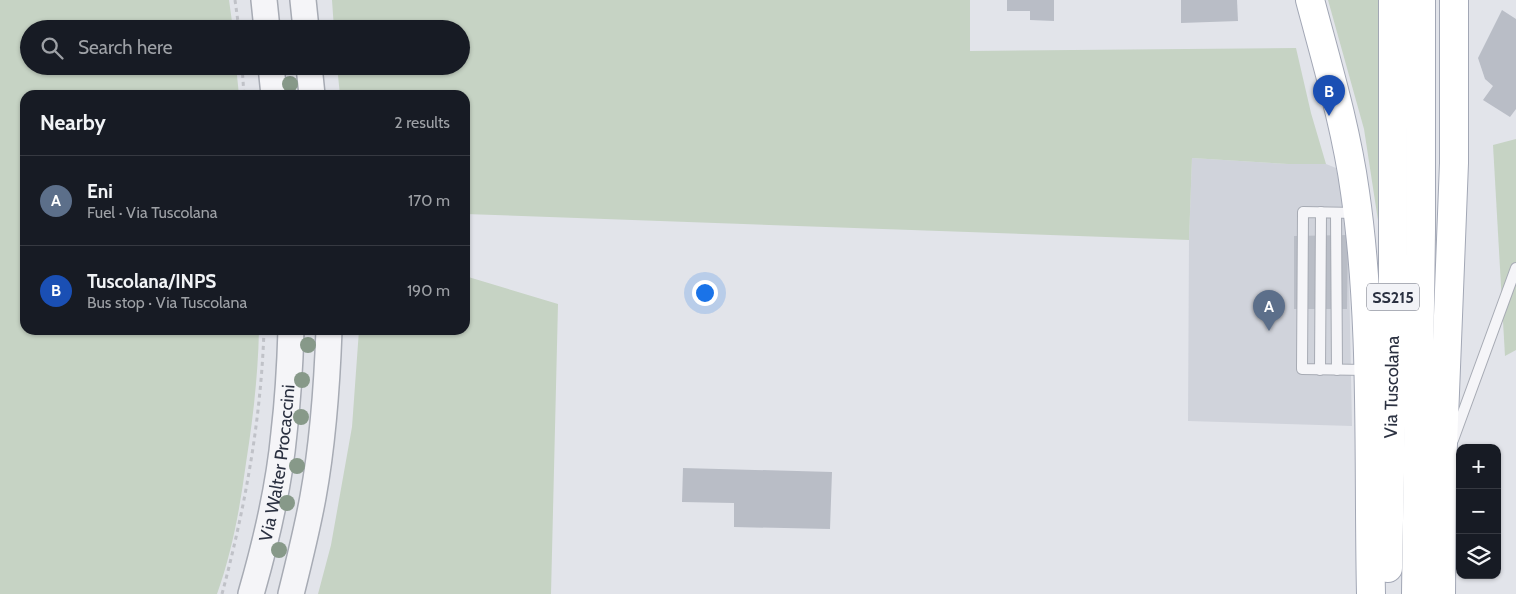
<!DOCTYPE html>
<html lang="en">
<head>
<meta charset="utf-8">
<style>
	:root { --surface:#171b24; --page:#242831; --text:#f1f3f6; --muted:#9ea1a6; --line:#363941; --accent:#0f766e }
	body { margin:0; font-family:Cabin,sans-serif; background:var(--page); color:var(--text) }
	.controls { position:absolute; right:15px; bottom:15px; display:grid; overflow:hidden; border-radius:10px; box-shadow:0 1px 4px #0004 }
	.controls button { width:45px; height:45px; display:grid; place-items:center; padding:0; border:0; border-bottom:1px solid var(--line); background:var(--surface); color:var(--text); font:25px sans-serif }
	.you { position:absolute; left:704px; top:292px; width:18px; height:18px; margin:-12px; border:4px solid #fff; border-radius:50%; background:#1a73e8; box-shadow:0 0 0 8px #1a73e833 }
	.badge { display:grid; place-items:center; width:32px; height:32px; border-radius:50%; background:var(--accent); color:#fff; font-size:16px; font-weight:700 }
	.pin { position:absolute; translate:-50% -41px; filter:drop-shadow(0 1px 2px #0008) }
	.pin::after { content:''; position:absolute; top:26px; width:18px; height:15px; background:inherit; clip-path:polygon(0 0,100% 0,50% 100%) }
	.list { margin:0; padding:0; list-style:none }
	h2 { display:flex; justify-content:space-between; align-items:center; height:65px; margin:0; padding:0 20px; font-size:21px }
	h2 small { font-size:16px; font-weight:400; color:var(--muted) }
	.list li { display:grid; grid-template-columns:32px 1fr auto; gap:15px; align-items:center; box-sizing:border-box; height:90px; padding:0 20px; border-top:1px solid var(--line) }
	.list b { display:block; font-size:19px; white-space:nowrap }
	.list p { margin:0; font-size:16px; white-space:nowrap; color:var(--muted) }
	.list em { font-size:16px; font-style:normal; color:var(--muted) }
	.icon { flex:none; width:28px; height:28px; fill:none; stroke:currentColor; stroke-width:2; stroke-linecap:round; stroke-linejoin:round }
	.map { position:relative; flex:none; width:1516px; height:594px; overflow:hidden }
	.search { position:absolute; background:var(--surface); box-shadow:0 1px 4px #0004; left:20px; top:20px; width:450px; height:55px; display:flex; align-items:center; gap:12px; box-sizing:border-box; padding:0 18px; border-radius:28px; color:var(--muted); font-size:19px }
	.panel { position:absolute; background:var(--surface); box-shadow:0 1px 4px #0004; left:20px; top:90px; width:450px; height:245px; border-radius:15px }
	.map>svg:first-child { display:block }
	.built { fill:#d0d3db }
	.green { fill:#c6d3c4 }
	.building { fill:#b9bdc6 }
	.lines { fill:none; stroke-linecap:round; stroke-linejoin:round }
	.service-casing { stroke:#a7abb4; stroke-width:12 }
	.tertiary-casing { stroke:#a7abb4; stroke-width:28 }
	.primary-casing { stroke:#a2a7b5; stroke-width:30 }
	.path { stroke:#c0c2c8; stroke-width:3; stroke-dasharray:4 4; stroke-linecap:butt }
	.service { stroke:#f5f5f8; stroke-width:10 }
	.tertiary { stroke:#f5f5f8; stroke-width:25 }
	.primary { stroke:#fff; stroke-width:28 }
	.tree { fill:#879989 }
	.labels { text-anchor:middle; dominant-baseline:central; stroke-width:4; stroke-linejoin:round; paint-order:stroke }
	.shield { fill:#f2f3f7; stroke:#676b78; stroke-width:1 }
	.shield-label { font-size:16px; font-weight:bold; fill:#2b3141 }
	.street-label { font-size:18px; fill:#2b3141; stroke:#f2f3f7 }
</style>
</head>
<body>
<div class="map">
<svg width="1516" height="594" viewBox="0 0 1516 594">
	<rect width="100%" height="100%" fill="#e2e4ea"/>
	<path class="built" d="M1192,158L1288,164H1326L1336,168L1348,224L1352,426L1188,421L1189,240Z"/>
	<g class="green">
		<path d="M0,0H229L233,29H29V66H236L239,95H25V330H259C258,375 253,419 246,463C240,508 232,552 217,594H0Z"/>
		<path d="M332,0H970V51L1296,48L1311,113L1326,164H1288L1192,158L1189,240L465,214V95H340L337,66H461V29H334Z"/>
		<path d="M1328,0H1378L1381,36L1379,227L1364,129Z"/>
		<path d="M1516,139V350L1505,356L1493,145Z"/>
		<path d="M465,276L558,304L551,594H318L331,545L352,427L359,330H465Z"/>
	</g>
	<g class="building">
		<path d="M1007,0H1054V21L1030,20V11H1007Z"/>
		<path d="M1181,0H1237L1238,21L1181,23Z"/>
		<path d="M1502,10L1516,19V109L1510,117L1483,100L1493,86L1485,79L1478,58Z"/>
		<path d="M1348,235L1347,309H1294V236Z"/>
		<path d="M683,468L832,472L830,529L734,527V503L682,502Z"/>
	</g>
	<g class="lines">
		<defs>
			<g id="service">
				<path d="M1336,213L1337,370"/>
				<path d="M1356,213L1303,212L1302,369L1367,370"/>
				<path d="M1320,370L1321,212"/>
				<path d="M1453,440L1516,268"/>
			</g>
			<g id="tertiary">
				<path d="M264,0L267,29"/>
				<path d="M303,0L306,29"/>
				<path d="M271,66L274,95"/>
				<path d="M309,66L312,95"/>
				<path id="s1" d="M251,594C266,542 279,487 284,433C288,399 290,364 291,330"/>
				<path d="M291,594C299,562 307,530 313,497C323,442 327,386 329,330"/>
			</g>
			<g id="primary">
				<path d="M1310,0C1327,64 1346,127 1355,192C1374,323 1368,462 1371,594"/>
				<path id="s2" d="M1388,568L1393,330V0"/>
				<path d="M1416,594L1421,230V0"/>
				<path d="M1441,594L1442,469L1454,163V0"/>
			</g>
		</defs>
		<use href="#service" class="service-casing"/>
		<use href="#tertiary" class="tertiary-casing"/>
		<use href="#primary" class="primary-casing"/>
		<g class="path">
			<path d="M235,0L239,29"/>
			<path d="M242,66L244,95"/>
			<path d="M222,594C245,508 261,420 264,330"/>
		</g>
		<use href="#service" class="service"/>
		<use href="#tertiary" class="tertiary"/>
		<use href="#primary" class="primary"/>
	</g>
	<g class="tree">
		<circle cx="290" cy="84" r="8"/>
		<circle cx="308" cy="345" r="8"/>
		<circle cx="302" cy="380" r="8"/>
		<circle cx="301" cy="417" r="8"/>
		<circle cx="297" cy="466" r="8"/>
		<circle cx="287" cy="503" r="8"/>
		<circle cx="279" cy="550" r="8"/>
	</g>
	<g class="labels">
		<rect class="shield" x="1367" y="283.5" width="52" height="27" rx="4"/>
		<g class="shield-label">
			<text x="1393" y="297">SS215</text>
		</g>
		<g class="street-label">
			<text stroke="none"><textPath href="#s2" startOffset="181">Via Tuscolana</textPath></text>
			<text stroke="none"><textPath href="#s1" startOffset="134">Via Walter Procaccini</textPath></text>
		</g>
	</g>
</svg>
<div class="controls">
<button>+</button>
<button>−</button>
<button><svg class="icon" aria-label="layers" viewBox="0 0 24 24"><path d="M12 4l9 5-9 5-9-5zM3 14l9 5 9-5"/></svg></button>
</div>
<div class="you"></div>
<div class="pin badge" style="left:1269px;top:331px;background:#5c6f8a">A</div>
<div class="pin badge" style="left:1329px;top:116px;background:#1a4fb4">B</div>
<div class="search"><svg class="icon" aria-label="search" viewBox="0 0 24 24"><circle cx="10" cy="10" r="6"/><path d="M15 15l6 6"/></svg>Search here</div>
<section class="panel">
<h2>Nearby<small>2 results</small></h2>
<ul class="list">
<li><span class="badge" style="background:#5c6f8a">A</span><div><b>Eni</b><p>Fuel · Via Tuscolana</p></div><em>170 m</em></li>
<li><span class="badge" style="background:#1a4fb4">B</span><div><b>Tuscolana/INPS</b><p>Bus stop · Via Tuscolana</p></div><em>190 m</em></li>
</ul>
</section>
</div>
</body>
</html>
